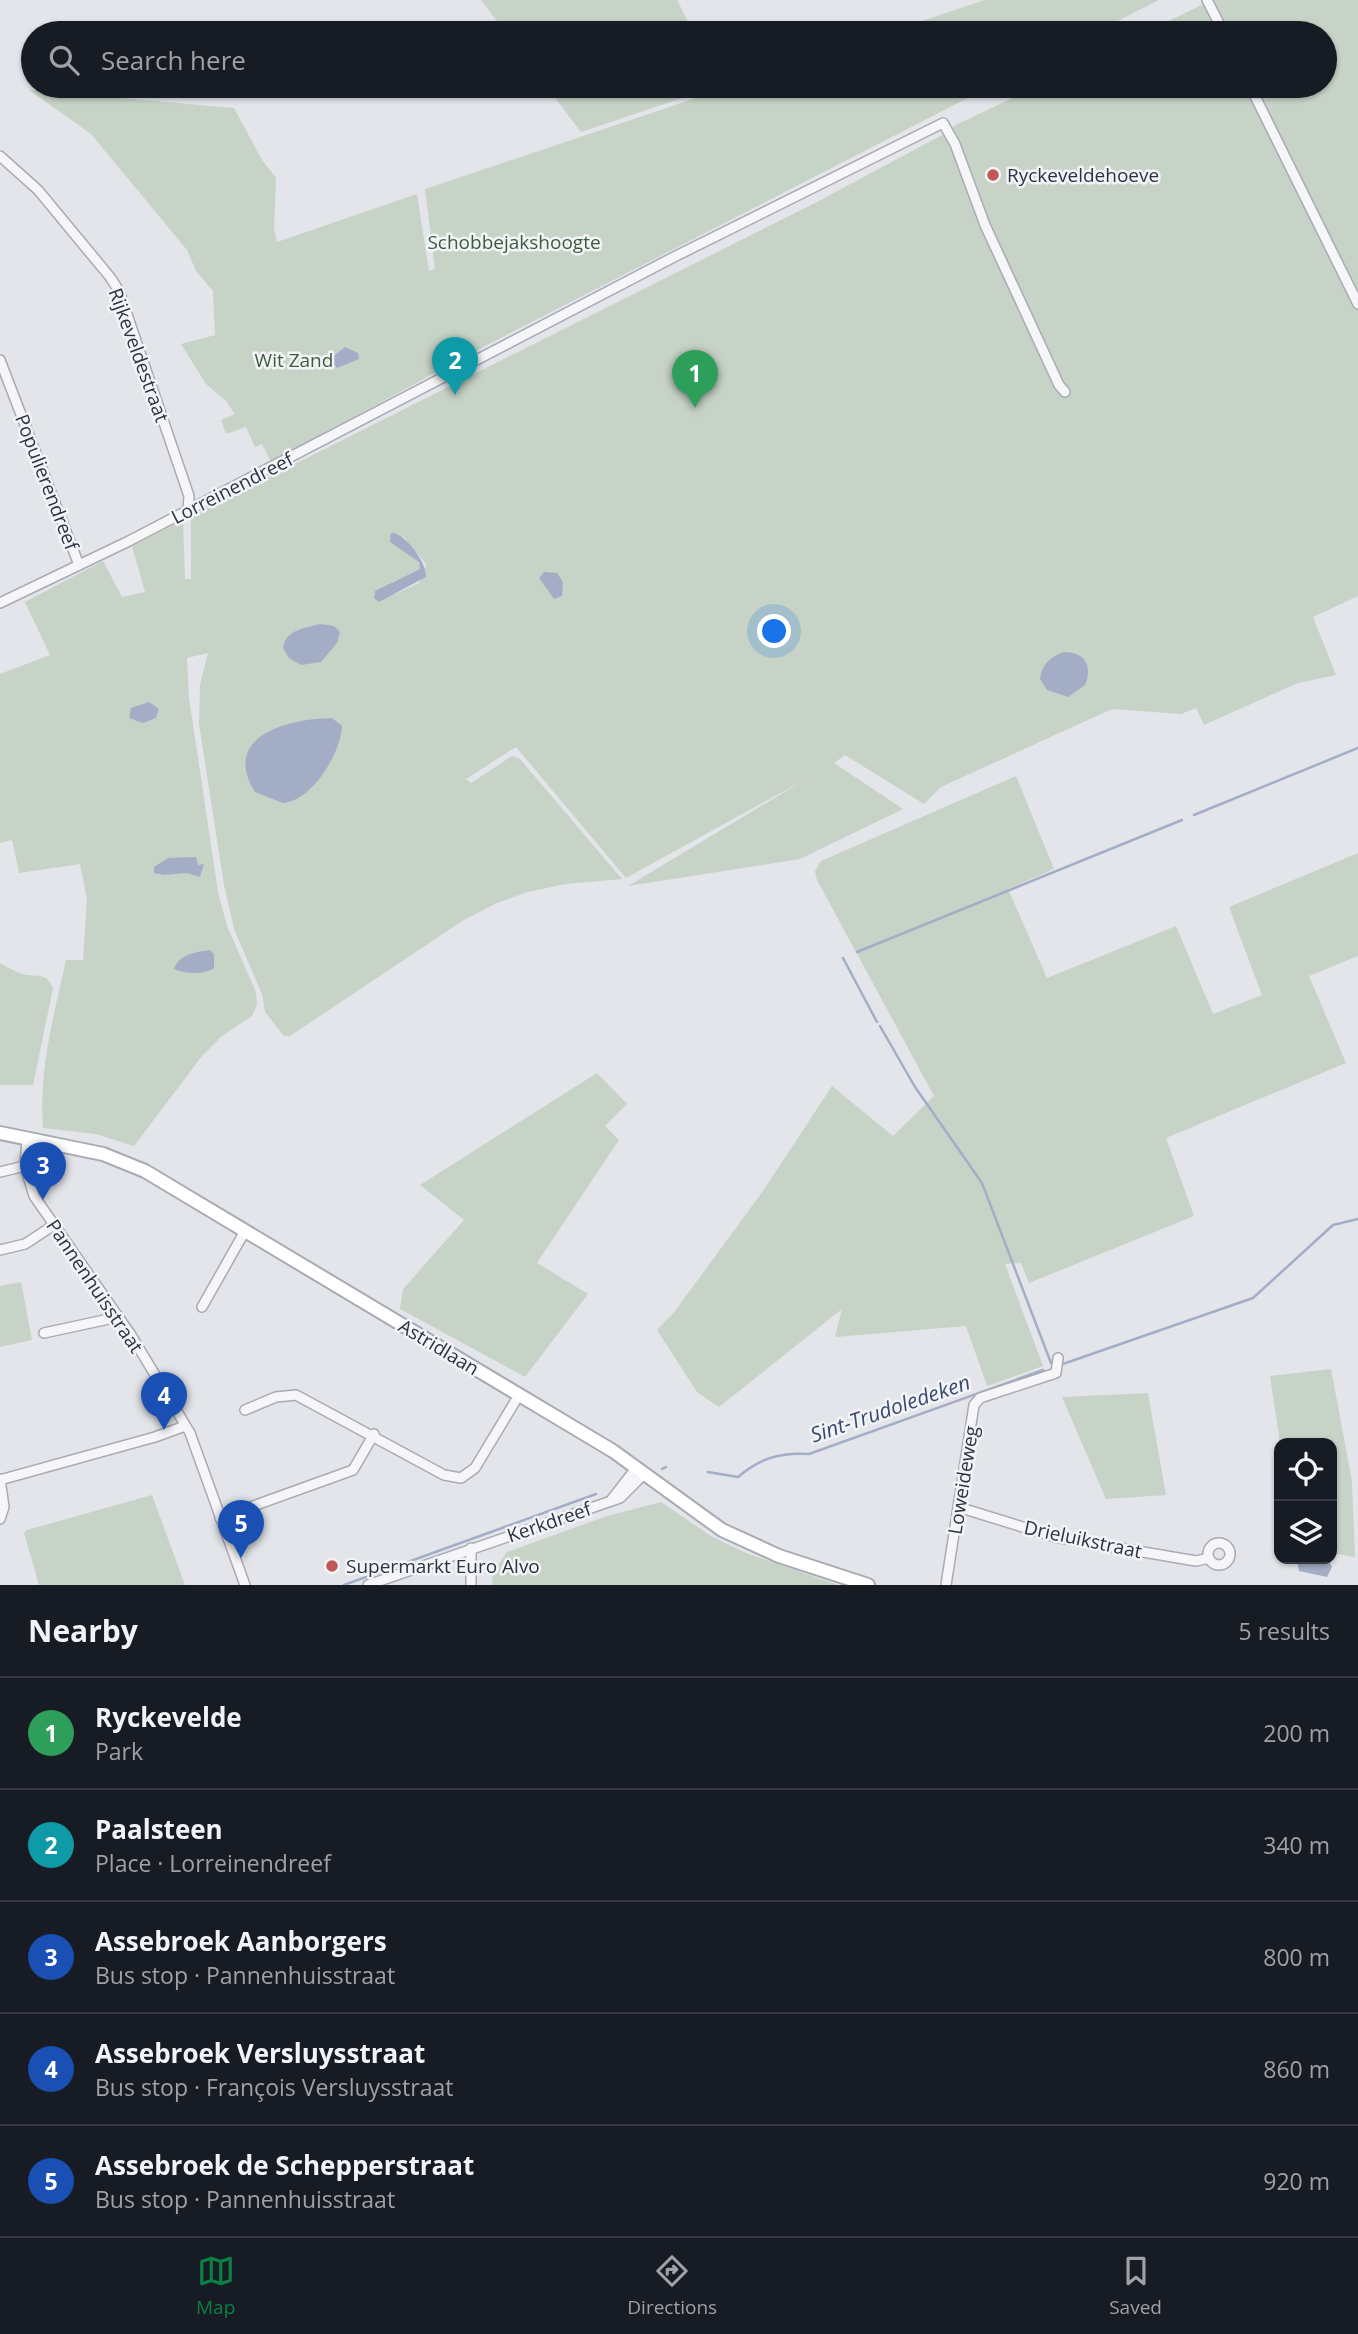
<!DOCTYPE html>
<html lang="en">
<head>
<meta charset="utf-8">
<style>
	:root { --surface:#171b24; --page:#20242c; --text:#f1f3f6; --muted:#9ea1a6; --line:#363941; --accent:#0b8043 }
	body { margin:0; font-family:"Open Sans",sans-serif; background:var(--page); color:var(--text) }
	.controls { position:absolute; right:21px; bottom:21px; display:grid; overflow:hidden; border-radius:14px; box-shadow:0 2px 5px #0004 }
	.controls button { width:63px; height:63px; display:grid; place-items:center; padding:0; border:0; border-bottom:2px solid var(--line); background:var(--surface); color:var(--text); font:35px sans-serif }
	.you { position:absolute; left:775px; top:632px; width:24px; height:24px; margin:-18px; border:5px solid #fff; border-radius:50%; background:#1a73e8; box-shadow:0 0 0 10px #1a73e833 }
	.badge { display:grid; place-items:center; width:46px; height:46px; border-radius:50%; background:var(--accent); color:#fff; font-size:23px; font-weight:700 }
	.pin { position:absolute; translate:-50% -58px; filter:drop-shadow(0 2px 4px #0008) }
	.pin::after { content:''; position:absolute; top:37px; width:24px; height:21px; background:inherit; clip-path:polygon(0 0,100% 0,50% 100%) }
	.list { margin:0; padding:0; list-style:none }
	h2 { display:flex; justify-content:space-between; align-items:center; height:91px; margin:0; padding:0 28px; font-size:30px }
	h2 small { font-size:23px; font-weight:400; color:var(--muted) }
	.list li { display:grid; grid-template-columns:46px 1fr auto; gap:21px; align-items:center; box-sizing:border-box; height:112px; padding:0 28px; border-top:2px solid var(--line) }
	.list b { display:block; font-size:26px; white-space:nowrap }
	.list p { margin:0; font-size:23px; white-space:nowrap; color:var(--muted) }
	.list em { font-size:23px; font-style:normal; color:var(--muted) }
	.icon { flex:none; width:38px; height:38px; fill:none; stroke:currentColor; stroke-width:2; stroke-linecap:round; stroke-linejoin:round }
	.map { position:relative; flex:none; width:1358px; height:1585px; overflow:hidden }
	.search { position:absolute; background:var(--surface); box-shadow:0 2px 5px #0004; left:21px; right:21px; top:21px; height:77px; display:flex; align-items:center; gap:18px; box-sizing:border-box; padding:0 24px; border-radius:38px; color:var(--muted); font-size:26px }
	.sheet { height:651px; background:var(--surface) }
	nav { display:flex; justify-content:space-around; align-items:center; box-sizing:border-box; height:98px; border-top:2px solid var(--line); background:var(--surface); font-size:19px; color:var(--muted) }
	nav a { display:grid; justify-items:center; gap:4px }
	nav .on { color:var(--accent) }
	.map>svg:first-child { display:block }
	.green { fill:#c7d3c6; fill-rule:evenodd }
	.water { fill:#a3aec6 }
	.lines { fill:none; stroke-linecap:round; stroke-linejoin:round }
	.stream { stroke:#a3aec6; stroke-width:2.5 }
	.street-casing { stroke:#a9abb4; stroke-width:12 }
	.secondary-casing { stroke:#a9abb4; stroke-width:16 }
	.street { stroke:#f6f6f9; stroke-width:9 }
	.secondary { stroke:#fff; stroke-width:12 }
	.poi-dot { fill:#c15757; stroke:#f3f4f7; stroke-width:2.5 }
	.labels { text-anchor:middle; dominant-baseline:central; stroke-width:5; stroke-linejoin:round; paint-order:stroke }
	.poi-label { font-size:19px; fill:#2d3140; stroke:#f3f4f7; text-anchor:start }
	.park-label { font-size:19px; fill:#3d5b3c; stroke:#f3f4f7 }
	.street-label { font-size:19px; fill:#2d3140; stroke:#f3f4f7 }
	.water-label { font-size:21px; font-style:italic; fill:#3b4b70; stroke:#f3f4f7 }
</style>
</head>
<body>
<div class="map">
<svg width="1358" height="1585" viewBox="0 0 1358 1585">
	<rect width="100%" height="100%" fill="#e3e5ea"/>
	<g class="green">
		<path d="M481,0H677L694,33H506Z"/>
		<path d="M985,0H1159L1094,33H886Z"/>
		<path d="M1212,0H1358V596L1313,617L1336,675L1298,683L1204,725L1196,708L1181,714L1112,709L941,787L924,804L845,755L834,763L903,809L800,859L628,886L806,779L626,878L516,747L466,779L471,783L512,756L520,759L622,879L566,884L528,892L497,903L462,921L290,1036H284L265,1012L262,994L234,929L224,885L199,724L200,685L208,653L187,658L189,698L218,892L227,926L256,992L257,1005L252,1016L222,1036L202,1056L134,1146L96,1134L43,1128C39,1067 53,1020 66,960H83L87,899L80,864L19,873L12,840L0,843V674L50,655L25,602L103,561L122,597L145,592L132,546L183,520L185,579H191V516L815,203L944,134L956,125L1037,86H1325V33H1144ZM403,536L426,564L419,583L395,594L389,584L421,569L419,562L402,549Z"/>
		<path d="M546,86H718L581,132Z"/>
		<path d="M732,86H991L464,357L271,462L262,444L255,447L246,427L226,434L221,420L235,414L226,401L206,384L181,344L215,335L213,291L196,271L187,250L91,134L29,90L234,108L262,160L276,178L274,229L277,242L417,194L429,271L435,269L425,189Z"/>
		<path d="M1016,776L1054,869L1008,889L1047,978L1176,926L1213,1014L1262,995L1229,907L1358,853V956L1309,976L1346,1063L1166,1138L1194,1216L1029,1283L1021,1263L1005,1264L1043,1366L987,1386L966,1326L835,1337L842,1309L719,1407L697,1392L657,1330L675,1311L763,1191L832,1086L893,1136L934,1096L817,880L815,871L821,861Z"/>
		<path d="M0,963C7,967 15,972 23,974C37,978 46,971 53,988L33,1085H0Z"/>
		<path d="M597,1073L627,1104L605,1126L619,1140L537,1263L588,1294L525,1377L400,1309L403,1289L464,1220L420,1185Z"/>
		<path d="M21,1282L32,1340L0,1347V1286Z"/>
		<path d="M1331,1369L1352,1481L1355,1557L1332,1553V1443H1280L1270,1376Z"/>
		<path d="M1148,1393L1166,1495L1106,1499L1062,1397Z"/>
		<path d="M152,1495L185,1585H39L24,1533L27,1530Z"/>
		<path d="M661,1502L711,1536L746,1553L838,1585H492L493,1573L507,1552L607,1516Z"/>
	</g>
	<g class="water">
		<path d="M345,347L358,353L359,359L337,368L330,359Z"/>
		<path d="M391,533C405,532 427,563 426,577L379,602L374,598L375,591L420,569L419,562L390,542Z"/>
		<path d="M544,572L557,573L563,582L562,596L554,599L539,578Z"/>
		<path d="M320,624L334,626L340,632L337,643L321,662L301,665L289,658L283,648C285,630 305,628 320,624Z"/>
		<path d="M1064,652C1085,652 1093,666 1085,685L1068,697L1047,690L1040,679C1042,664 1050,657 1064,652Z"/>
		<path d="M149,702L159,709L156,718L143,723L129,718L131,708Z"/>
		<path d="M332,718L342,726C341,753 312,801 283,803L255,792C220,735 289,719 332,718Z"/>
		<path d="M196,857L198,865L204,864L200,877L187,873L164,875L154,873V867L168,858Z"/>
		<path d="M210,950L214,954V968C205,975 185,974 174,969C179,954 196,952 210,950Z"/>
		<path d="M1297,1559H1328L1332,1567L1327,1577L1299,1571Z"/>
	</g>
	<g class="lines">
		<g class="stream">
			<path d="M1194,815L1358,748"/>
			<path d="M857,952L1182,820"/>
			<path d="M843,958L877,1022"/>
			<path d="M880,1026L915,1087L982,1183L1051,1363"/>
			<path d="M1060,1365L1253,1298L1333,1225L1358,1219"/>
			<path d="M662,1469L666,1467"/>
			<path d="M708,1472L738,1477C760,1458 781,1452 809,1454L1043,1370"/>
			<path d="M344,1585L596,1494"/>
		</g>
		<defs>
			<g id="street">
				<path d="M1207,0L1224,33"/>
				<path d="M1250,86L1358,304"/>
				<path d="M0,156L38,190L110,277L119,291L189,496L188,510"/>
				<path d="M0,360L79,565"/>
				<path d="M0,603L129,541L674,257L943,123L955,144L985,225L1059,385L1065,392"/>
				<path d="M27,1138L25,1166L34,1196L131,1335L190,1433L245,1585"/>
				<path d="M0,1172L25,1166"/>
				<path d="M0,1250L25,1244L54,1225"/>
				<path d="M202,1307L245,1231"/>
				<path d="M44,1333L118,1317"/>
				<path d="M245,1410L276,1397L296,1395L444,1475L461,1478L475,1468L519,1395"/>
				<path d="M0,1479L4,1507L0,1519"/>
				<path d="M0,1480L155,1437L185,1426"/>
				<path d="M612,1499L637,1467"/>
				<path d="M958,1507L1055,1537L1196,1561L1209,1558"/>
				<path d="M220,1518L353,1470L374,1434"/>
				<circle cx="1219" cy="1554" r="11"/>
				<path d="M368,1585L620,1498L645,1473"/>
				<path d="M471,1585V1548"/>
				<path d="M946,1585L974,1405L980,1398L1056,1373L1058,1358"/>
			</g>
			<path id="secondary" d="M0,1133L103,1154L145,1171L613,1451L722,1530L779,1556L868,1585"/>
		</defs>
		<use href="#street" class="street-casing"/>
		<use href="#secondary" class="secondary-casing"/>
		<use href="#street" class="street"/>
		<use href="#secondary" class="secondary"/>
	</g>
	<g class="poi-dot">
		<circle cx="993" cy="175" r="7"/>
		<circle cx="332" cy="1566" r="7"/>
	</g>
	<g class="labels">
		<g class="poi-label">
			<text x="1007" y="175">Ryckeveldehoeve</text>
			<text x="346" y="1566">Supermarkt Euro Alvo</text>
		</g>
		<g class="park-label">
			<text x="514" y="242">Schobbejakshoogte</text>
			<text x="294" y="360">Wit Zand</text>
		</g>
		<g class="street-label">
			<text transform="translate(139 355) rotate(70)">Rijkeveldestraat</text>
			<text transform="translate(47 482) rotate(69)">Populierendreef</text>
			<text transform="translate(232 488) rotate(-27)">Lorreinendreef</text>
			<text transform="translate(95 1286) rotate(56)">Pannenhuisstraat</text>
			<text transform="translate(439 1347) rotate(31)">Astridlaan</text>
			<text transform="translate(963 1480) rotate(-81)">Loweideweg</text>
			<text transform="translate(549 1522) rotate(-19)">Kerkdreef</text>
			<text transform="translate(1083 1539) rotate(12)">Drieluikstraat</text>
		</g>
		<g class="water-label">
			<text transform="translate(890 1408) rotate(-19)">Sint-Trudoledeken</text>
		</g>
	</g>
</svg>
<div class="controls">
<button><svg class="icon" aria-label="locate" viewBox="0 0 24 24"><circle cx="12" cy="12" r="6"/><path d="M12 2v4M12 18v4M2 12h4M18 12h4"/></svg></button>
<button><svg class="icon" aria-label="layers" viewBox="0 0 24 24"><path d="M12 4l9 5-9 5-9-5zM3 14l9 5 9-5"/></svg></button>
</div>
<div class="you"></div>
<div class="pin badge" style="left:695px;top:408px;background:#2e9e5b">1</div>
<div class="pin badge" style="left:455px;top:395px;background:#0f9aa8">2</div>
<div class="pin badge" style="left:43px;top:1200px;background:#1a4fb4">3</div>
<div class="pin badge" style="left:164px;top:1430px;background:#1a4fb4">4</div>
<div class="pin badge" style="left:241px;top:1558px;background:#1a4fb4">5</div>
<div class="search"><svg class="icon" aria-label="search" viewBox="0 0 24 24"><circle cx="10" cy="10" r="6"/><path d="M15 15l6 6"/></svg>Search here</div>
</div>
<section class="sheet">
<h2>Nearby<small>5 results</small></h2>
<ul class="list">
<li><span class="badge" style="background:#2e9e5b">1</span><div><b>Ryckevelde</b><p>Park</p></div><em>200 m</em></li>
<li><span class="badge" style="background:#0f9aa8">2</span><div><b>Paalsteen</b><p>Place · Lorreinendreef</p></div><em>340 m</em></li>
<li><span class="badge" style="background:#1a4fb4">3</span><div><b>Assebroek Aanborgers</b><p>Bus stop · Pannenhuisstraat</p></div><em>800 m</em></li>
<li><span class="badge" style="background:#1a4fb4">4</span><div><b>Assebroek Versluysstraat</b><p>Bus stop · François Versluysstraat</p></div><em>860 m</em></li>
<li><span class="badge" style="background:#1a4fb4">5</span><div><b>Assebroek de Schepperstraat</b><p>Bus stop · Pannenhuisstraat</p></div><em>920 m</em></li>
</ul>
</section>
<nav>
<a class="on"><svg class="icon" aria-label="map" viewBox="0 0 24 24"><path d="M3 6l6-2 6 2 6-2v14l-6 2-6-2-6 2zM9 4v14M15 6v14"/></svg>Map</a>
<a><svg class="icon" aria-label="directions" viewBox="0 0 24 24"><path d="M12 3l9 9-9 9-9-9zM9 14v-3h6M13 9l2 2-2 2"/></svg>Directions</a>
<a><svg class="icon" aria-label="saved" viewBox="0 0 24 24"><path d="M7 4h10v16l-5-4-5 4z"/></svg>Saved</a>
</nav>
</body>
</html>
